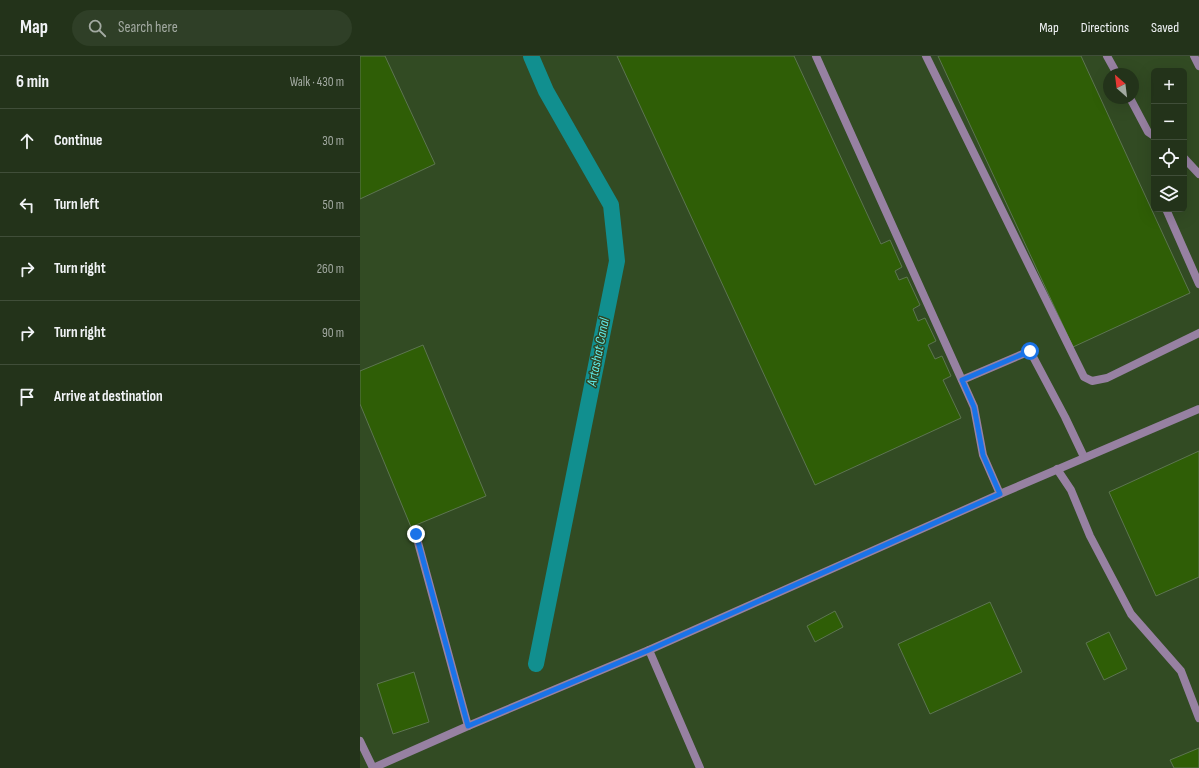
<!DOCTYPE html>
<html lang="en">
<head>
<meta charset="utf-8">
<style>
	:root { --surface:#23331a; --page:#2f3f27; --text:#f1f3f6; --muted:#a3aaa2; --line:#404e39 }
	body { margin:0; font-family:"Sofia Sans Condensed",sans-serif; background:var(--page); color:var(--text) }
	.controls { position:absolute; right:12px; top:12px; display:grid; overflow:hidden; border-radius:6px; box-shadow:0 4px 16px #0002 }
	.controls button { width:36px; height:36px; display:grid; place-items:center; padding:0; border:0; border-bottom:1px solid var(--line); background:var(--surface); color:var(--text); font:20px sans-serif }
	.compass { position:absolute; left:743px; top:12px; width:36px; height:36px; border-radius:50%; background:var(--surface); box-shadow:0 4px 16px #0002; rotate:332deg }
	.stop { position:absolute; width:12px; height:12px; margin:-9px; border:3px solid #1a73e8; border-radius:50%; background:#fff }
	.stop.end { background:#1a73e8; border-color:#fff; box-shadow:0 1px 4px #0008 }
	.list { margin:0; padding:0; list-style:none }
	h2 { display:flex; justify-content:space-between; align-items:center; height:52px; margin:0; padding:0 16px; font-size:17px }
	h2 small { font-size:13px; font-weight:400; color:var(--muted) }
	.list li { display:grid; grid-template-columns:26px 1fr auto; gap:12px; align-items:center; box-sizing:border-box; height:64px; padding:0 16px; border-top:1px solid var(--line) }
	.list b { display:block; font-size:15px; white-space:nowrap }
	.list em { font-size:13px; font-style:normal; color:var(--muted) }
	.icon { flex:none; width:22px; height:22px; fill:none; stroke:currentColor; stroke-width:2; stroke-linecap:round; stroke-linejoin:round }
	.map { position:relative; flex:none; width:839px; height:712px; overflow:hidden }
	header { display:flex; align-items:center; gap:24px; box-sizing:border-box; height:56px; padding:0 20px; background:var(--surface); border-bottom:1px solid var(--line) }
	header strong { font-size:19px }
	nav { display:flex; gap:22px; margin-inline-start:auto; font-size:14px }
	.search { width:280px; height:36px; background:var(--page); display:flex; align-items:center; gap:10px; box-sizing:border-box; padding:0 14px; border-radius:22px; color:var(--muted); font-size:15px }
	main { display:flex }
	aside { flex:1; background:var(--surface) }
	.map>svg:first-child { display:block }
	.built { fill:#324b23; fill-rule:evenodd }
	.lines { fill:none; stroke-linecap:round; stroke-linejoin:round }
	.canal { stroke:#118f8f; stroke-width:16 }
	.building { fill:#2f5e06; stroke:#5d7551 }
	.lane { stroke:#9781a2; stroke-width:8 }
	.street { stroke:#9781a2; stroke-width:8 }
	.route { stroke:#1a73e8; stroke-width:5 }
	.labels { text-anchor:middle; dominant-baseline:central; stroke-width:3; stroke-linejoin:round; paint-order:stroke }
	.water-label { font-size:14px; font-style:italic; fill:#5feeee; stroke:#2f4423 }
</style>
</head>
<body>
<header>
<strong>Map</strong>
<div class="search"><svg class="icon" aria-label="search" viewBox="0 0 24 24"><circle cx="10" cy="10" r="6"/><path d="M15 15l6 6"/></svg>Search here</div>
<nav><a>Map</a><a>Directions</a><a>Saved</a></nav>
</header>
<main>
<aside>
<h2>6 min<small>Walk · 430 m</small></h2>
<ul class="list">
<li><svg class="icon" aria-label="ahead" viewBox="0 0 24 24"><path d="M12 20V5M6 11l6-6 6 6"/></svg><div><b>Continue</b></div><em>30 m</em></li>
<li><svg class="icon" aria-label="left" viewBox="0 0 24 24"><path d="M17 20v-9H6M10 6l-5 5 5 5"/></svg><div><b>Turn left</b></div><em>50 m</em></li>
<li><svg class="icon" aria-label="right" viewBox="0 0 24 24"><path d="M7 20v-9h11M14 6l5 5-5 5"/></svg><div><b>Turn right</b></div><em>260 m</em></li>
<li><svg class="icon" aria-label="right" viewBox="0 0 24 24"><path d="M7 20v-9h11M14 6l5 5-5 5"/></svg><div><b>Turn right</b></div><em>90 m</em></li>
<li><svg class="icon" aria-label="arrive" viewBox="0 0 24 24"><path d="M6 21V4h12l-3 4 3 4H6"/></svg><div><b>Arrive at destination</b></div></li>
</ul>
</aside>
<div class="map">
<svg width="839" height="712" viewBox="0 0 839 712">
	<rect width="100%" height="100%" fill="#2f4423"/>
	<path class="built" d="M0,0H839V712H0ZM794,15H824V153H794ZM749,18H773V42H749Z"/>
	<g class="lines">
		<path class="canal" d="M171,0L186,35L251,149L257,205L176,608"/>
	</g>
	<g class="building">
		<path d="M0,0H25L75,108L0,143Z"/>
		<path d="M257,0H434L521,188L530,184L542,211L535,215L539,224L547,221L560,249L553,253L558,265L565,262L576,285L568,289L575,303L582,300L591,320L583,324L601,362L455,429Z"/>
		<path d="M578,0H721L830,237L713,291Z"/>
		<path d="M63,289L126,440L51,471L0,348V315Z"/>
		<path d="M839,395V521L796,540L749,436Z"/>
		<path d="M630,546L662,616L570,658L538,588Z"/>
		<path d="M475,555L483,571L455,586L447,570Z"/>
		<path d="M749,576L767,613L744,624L726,587Z"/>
		<path d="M54,616L69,666L33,678L17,628Z"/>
		<path d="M839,692V712H814L810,704Z"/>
	</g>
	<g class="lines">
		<g class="lane">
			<path d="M456,0L614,351L623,399L640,438"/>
			<path d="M566,0L724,321L732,325L747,322L839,277"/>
			<path d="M747,0L757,18"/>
			<path d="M770,42L788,76L794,80"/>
			<path d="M824,102L839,118"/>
			<path d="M806,153L839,228"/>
			<path d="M602,324L670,295L705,361L724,401"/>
			<path d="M697,413L711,434L730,480L771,558L821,615L839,662"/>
			<path d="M56,479L108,670"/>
			<path d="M289,594L340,712"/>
			<path d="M0,685L13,712"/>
		</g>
		<g class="street">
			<path d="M834,0L839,10"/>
			<path d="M13,712L108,670L289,594L640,438L839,353"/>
		</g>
	</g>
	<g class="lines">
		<path class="route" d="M56,478L108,670L289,594L640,438L623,399L614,351L602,324L670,295"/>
	</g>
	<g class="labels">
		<g class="water-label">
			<text transform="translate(238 296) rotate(-79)">Artashat Canal</text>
		</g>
	</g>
</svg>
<div class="controls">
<button>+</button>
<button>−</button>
<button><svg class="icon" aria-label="locate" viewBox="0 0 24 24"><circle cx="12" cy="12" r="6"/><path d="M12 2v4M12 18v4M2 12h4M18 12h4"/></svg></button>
<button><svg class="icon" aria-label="layers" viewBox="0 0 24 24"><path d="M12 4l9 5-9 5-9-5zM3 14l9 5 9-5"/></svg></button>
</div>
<svg class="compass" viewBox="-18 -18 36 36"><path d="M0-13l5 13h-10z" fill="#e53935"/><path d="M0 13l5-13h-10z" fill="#a3aaa2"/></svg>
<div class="stop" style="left:670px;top:295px"></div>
<div class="stop end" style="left:56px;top:478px"></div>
</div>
</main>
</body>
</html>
